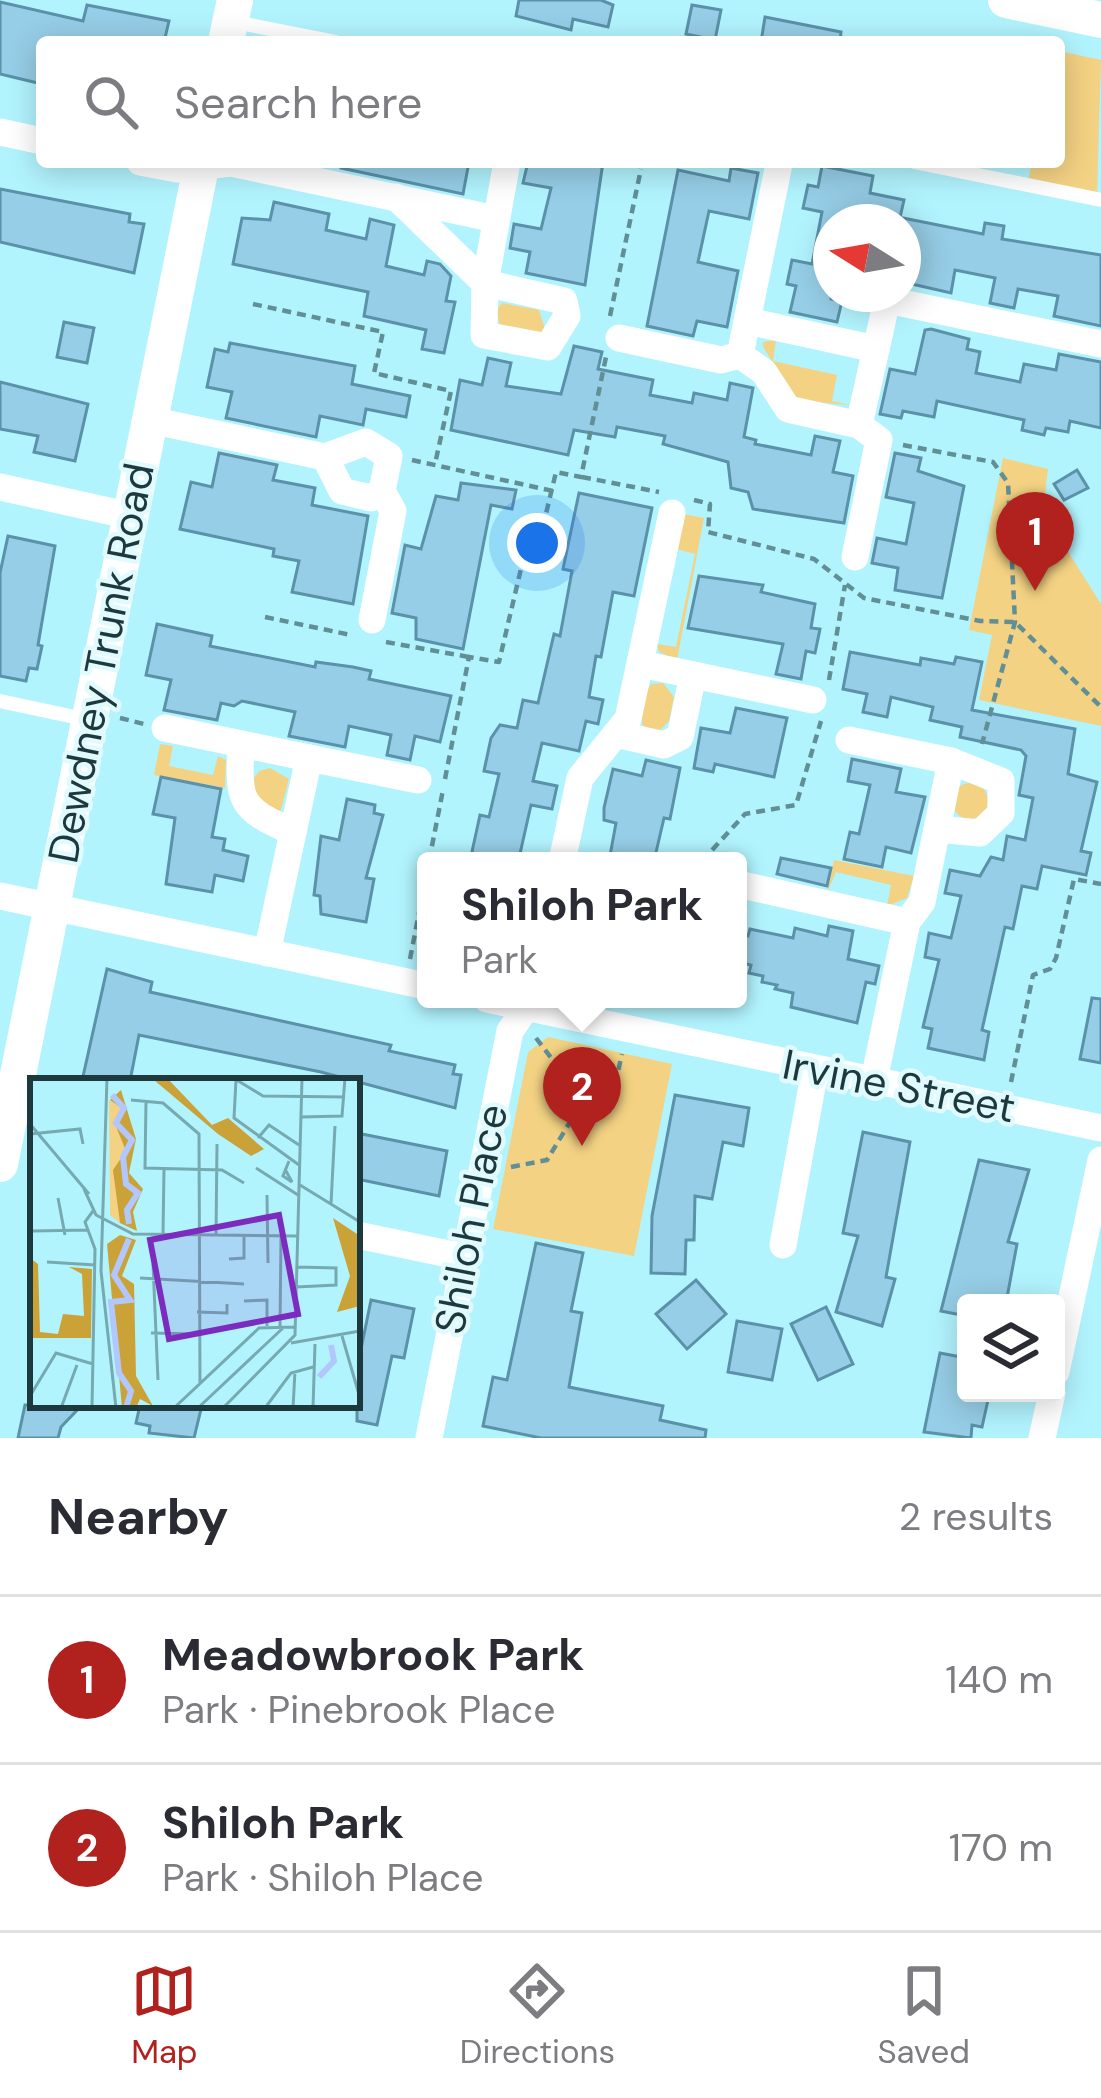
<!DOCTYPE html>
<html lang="en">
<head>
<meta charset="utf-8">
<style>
	:root { --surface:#fff; --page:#f7f7f7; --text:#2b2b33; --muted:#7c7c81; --line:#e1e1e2; --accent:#b1211e }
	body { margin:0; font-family:"DM Sans",sans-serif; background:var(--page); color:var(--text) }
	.controls { position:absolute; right:36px; bottom:36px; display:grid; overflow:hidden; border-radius:12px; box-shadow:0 6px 30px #0003 }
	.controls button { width:108px; height:108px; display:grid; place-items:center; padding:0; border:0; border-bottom:3px solid var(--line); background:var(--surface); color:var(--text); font:60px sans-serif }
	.compass { position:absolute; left:813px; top:204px; width:108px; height:108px; border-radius:50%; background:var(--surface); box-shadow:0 6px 30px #0003; rotate:281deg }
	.you { position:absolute; left:537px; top:543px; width:42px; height:42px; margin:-30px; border:9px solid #fff; border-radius:50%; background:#1a73e8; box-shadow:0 0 0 18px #1a73e833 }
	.badge { display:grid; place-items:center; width:78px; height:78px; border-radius:50%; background:var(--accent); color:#fff; font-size:39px; font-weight:700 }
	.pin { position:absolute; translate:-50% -99px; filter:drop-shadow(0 3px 6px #0008) }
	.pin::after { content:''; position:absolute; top:63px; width:42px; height:36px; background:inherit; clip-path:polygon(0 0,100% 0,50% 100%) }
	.popup { position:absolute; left:417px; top:852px; width:330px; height:156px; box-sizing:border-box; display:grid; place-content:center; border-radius:12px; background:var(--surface); filter:drop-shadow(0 3px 9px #0005); font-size:39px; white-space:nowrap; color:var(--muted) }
	.popup b { font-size:45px; color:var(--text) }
	.popup::after { content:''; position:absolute; left:50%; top:100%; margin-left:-24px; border:24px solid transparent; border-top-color:var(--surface) }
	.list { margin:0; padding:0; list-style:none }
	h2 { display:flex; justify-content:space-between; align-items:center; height:156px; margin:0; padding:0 48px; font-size:51px }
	h2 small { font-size:39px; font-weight:400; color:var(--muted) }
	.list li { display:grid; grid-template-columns:78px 1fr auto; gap:36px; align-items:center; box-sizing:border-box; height:168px; padding:0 48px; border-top:3px solid var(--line) }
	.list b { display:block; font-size:45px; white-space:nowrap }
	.list p { margin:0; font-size:39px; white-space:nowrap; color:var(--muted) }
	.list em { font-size:39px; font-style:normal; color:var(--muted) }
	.icon { flex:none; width:66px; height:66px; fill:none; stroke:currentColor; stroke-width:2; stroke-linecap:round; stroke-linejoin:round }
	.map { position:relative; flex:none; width:1101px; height:1438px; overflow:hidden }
	.search { position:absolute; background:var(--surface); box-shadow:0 6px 30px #0003; left:36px; right:36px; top:36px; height:132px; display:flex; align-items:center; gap:30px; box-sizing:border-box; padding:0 42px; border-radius:12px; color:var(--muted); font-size:45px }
	.sheet { height:492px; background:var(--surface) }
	nav { display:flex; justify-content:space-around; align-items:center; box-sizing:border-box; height:168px; border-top:3px solid var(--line); background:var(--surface); font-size:33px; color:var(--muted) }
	nav a { display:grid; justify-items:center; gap:6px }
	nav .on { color:var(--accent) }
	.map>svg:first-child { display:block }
	.green { fill:#f3d283 }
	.building { fill:#96cee7; stroke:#5b91a9; stroke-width:3 }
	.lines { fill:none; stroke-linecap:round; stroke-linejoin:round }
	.path { stroke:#628f96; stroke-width:4.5; stroke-dasharray:9 6; stroke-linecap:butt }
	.lane { stroke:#fff; stroke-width:14 }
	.street { stroke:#fff; stroke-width:27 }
	.secondary { stroke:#fff; stroke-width:36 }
	.labels { text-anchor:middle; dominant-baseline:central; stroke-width:9; stroke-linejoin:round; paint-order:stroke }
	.street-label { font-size:42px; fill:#1e393d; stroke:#e0fafe }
	.inset-river { fill:none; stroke:#b2c7fb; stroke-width:6 }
	.inset-road { fill:none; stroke:#77a9b1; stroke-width:3 }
	.view { fill:#7b2cbf; fill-opacity:0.15; stroke:#7b2cbf; stroke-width:6 }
	.inset-edge { fill:none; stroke:#1e393d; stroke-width:6 }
</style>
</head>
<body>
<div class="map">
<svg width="1101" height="1438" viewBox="0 0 1101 1438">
	<rect width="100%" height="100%" fill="#b2f4fe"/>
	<g class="green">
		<path d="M1059,51L1101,60L1097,196L1028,182L1032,162H1059Z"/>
		<path d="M502,303L539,310L545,329L536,335L502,329L495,312Z"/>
		<path d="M776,340L773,361L837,375L832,401L851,405L798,401L763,347V342Z"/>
		<path d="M1003,458L1048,469L1043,512L1101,604V726L979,700L992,635L969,630Z"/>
		<path d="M678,513L704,518L677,660L659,652L657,644L676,647L695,554L676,549Z"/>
		<path d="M663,683L674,697L669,721L658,732L643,726C639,711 643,696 651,684Z"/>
		<path d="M160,744L173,746L169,766L213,775L218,756L226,760L225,788L154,775Z"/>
		<path d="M270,768L289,779L280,813L263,814L252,781L259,771Z"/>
		<circle cx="970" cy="801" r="18"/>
		<path d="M834,860L914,876L907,898L887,906L891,885L836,872L827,893Z"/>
		<path d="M548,1037L672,1064L634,1256L493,1229L528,1052Z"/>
	</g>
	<g class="building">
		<path d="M519,0H601L613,5L608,27L573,19L571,30L516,16Z"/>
		<path d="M0,2L83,21L87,5L169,21L164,42H42V84L0,74Z"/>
		<path d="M692,5L721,10L715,40L686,34Z"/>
		<path d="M765,17L841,32L840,42H761Z"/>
		<path d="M341,162H469L463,194L341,168Z"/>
		<path d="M528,162H603L585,285L526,273L530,252L510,248L514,224L541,229L551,188L523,183Z"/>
		<path d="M822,166L873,176L870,193L904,200L899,222H831V299L842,301L837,322L790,312L796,286L787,284L792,260L812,264L822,212L803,208L808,185L818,187Z"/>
		<path d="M731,168L758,173L749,219L709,211L698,262L738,271L727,327L697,321L693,336L647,326L678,170L729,181Z"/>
		<path d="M0,189L130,214L129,222L144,224L134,273L0,242Z"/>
		<path d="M274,202L329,214L326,230L366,239L370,219L394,225L386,266L424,275L427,261L440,264L451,276L446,301L455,302L444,353L422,349L426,330L364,316L368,292L233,264L242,218L270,220Z"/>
		<path d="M903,218L983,234L985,223L1004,226L1002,239L1101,255V326L1054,316L1058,296L1018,289L1014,308L990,303L995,278L955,270L951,293L903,282Z"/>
		<path d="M64,322L94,328L87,363L57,357Z"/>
		<path d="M931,329L969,339L967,349L980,352L976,373L1020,382L1024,364L1056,370L1059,354L1101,362V428L1070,421L1068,432L1046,428L1044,435L1022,430L1024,420L937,401L934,417L903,411L901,418L880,414L890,369L915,374L925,330Z"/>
		<path d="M230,343L355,366L352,384L410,396L406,417L366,409L363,425L320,416L316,437L226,418L232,392L207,387L215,349L228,352Z"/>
		<path d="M574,346L602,352L598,369L653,380L650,395L692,403L694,393L727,400L730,383L753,388L744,437L756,440L755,444L811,455L815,436L840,441L833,472L853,476L844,523L753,509L748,492L731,488L728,462L663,444L665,436L617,427L615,437L574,430L568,455L451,430L460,380L482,385L488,358L511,363L506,386L561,394Z"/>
		<path d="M0,382L88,404L75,461L34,452L38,436L0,429Z"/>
		<path d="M219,453L277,465L273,480L315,488L312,505L368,516L353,604L292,592L299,561L273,556L274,549L180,529L191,482L212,487Z"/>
		<path d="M895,453L921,458L918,471L964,486L942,598L895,590L898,568L872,563L877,538L906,544L914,503L886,497Z"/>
		<path d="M1077,470L1088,488L1064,500L1054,484Z"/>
		<path d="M461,483L516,490L512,509L491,505L463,649L416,639V618L392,613L405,545L421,549L436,496L458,500Z"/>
		<path d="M579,493L652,508L634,596L613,592L601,657L596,656L589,697L603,700L598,724L586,721L579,751L542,743L533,781L557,786L552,809L531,805L519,858L470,861L480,815L489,817L499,774L484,771L491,738L500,725L517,728L523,700L538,703L554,634L560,636L572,571L563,569Z"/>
		<path d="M8,536L55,546L38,645L42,646L37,669L29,668L26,681L0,676V573Z"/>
		<path d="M699,576L763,585L761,592L815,604L811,628L820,629L815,653L806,651L801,679L776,674L783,644L688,628Z"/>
		<path d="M157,624L212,636L210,646L315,667L316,662L353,667L371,671L369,679L451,696L440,742L415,736L410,760L387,755L391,735L349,726L345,747L289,736L295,712L242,701L234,706L221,703L217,720L164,710L171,680L146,675Z"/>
		<path d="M850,652L920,665L921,658L954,664L956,657L982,662L972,710L1075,729L1068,774L1097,782L1081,851L1091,853L1086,875L1042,866L1037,889L1022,886L1013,929L1005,927L982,1030L989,1032L984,1060L928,1048L932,1029L923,1027L939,960L925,957L929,933L951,938L961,896L945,893L950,870L980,876L991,857L1003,860L1007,836L1025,840L1033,798L1019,795L1026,756L1021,750L960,737L962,727L930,720L933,707L891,697L887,717L863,712L867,694L843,689Z"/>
		<path d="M736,708L787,718L774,777L715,764L713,772L694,768L701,728L730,733Z"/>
		<path d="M852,759L901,769L896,792L925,797L911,853L886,847L882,867L844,859L850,832L859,834L870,785L848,781Z"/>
		<path d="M646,760L680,768L670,819L664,818L654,861H609L616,823L604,820V808L613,769L642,776Z"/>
		<path d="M161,777L221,789L212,837L225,839L223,850L248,856L243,881L215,875L212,892L166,884L175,818L153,814Z"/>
		<path d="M347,799L375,805L374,813L383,815L366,878L374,879L366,922L321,914L320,896L314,895L321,836L339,840Z"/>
		<path d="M781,858L831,868L827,886L777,874Z"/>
		<path d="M829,926L853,931L848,959L879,966L875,984L866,982L857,1023L791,1007L793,993L775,989L777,985L762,982L763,976L749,973L751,965L738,962V933L748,936L750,929L793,938L795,928L827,936Z"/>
		<path d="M107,969L152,982L150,992L391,1045L389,1051L455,1065L453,1074L461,1075L455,1108L321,1072L139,1035L130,1081H82Z"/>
		<path d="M1092,998L1101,999V1063L1080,1059Z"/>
		<path d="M675,1095L749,1108L743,1146L723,1142L712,1199L695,1196L694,1240H686L685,1274L651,1273L652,1216Z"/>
		<path d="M863,1132L910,1142L886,1277L895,1279L882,1326L836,1312L858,1236L843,1233Z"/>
		<path d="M357,1133L447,1151L439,1196L357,1179Z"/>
		<path d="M979,1160L1029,1170L1008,1242L1017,1244L1006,1303H966V1316L941,1311Z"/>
		<path d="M536,1243L583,1253L571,1311L582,1313L569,1387L663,1406L660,1420L706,1430L705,1438H541L483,1426L493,1377L507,1380Z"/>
		<path d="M696,1280L726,1314L687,1349L656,1314Z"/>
		<path d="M371,1300L414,1309L404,1358L392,1356L377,1425L357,1421V1369Z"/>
		<path d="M826,1307L853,1364L818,1380L791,1324Z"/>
		<path d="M737,1321L782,1329L772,1380L728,1372Z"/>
		<path d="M940,1353L966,1358V1395L988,1400L982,1427L972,1425L971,1438L924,1432Z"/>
		<path d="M25,1405H82L61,1427L58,1438H18Z"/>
		<path d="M140,1405H202L194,1438L149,1433L150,1426L136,1423Z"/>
	</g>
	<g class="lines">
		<g class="path">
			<path d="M253,304L383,332L374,373L451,391L435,464"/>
			<path d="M610,316L641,169"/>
			<path d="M903,445L993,462L1008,483L1015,622L982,744"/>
			<path d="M412,460L553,491"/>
			<path d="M582,477L659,492"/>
			<path d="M694,500L710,504L708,532L814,559L864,598L980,621L1015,622L1101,707"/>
			<path d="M265,617L351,635"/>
			<path d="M386,642L469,657"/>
			<path d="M829,680L845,585"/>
			<path d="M120,718L144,724"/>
			<path d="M445,779L469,657L499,662L524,556L539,543L556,472L581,477L606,357"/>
			<path d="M429,861L443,790"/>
			<path d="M702,861L745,814L796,805L821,721"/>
			<path d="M410,959L426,877"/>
			<path d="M536,1038L581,1097L584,1119L609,1111L622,1054"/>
			<path d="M1011,1082L1033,975L1050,969L1056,958L1074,879L1101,884"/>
			<path d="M511,1167L547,1160L570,1122L584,1119"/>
		</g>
		<g class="lane">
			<path d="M235,22L336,42"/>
			<path d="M914,162L1101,200"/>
			<path d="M0,701L89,720"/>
		</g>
		<g class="street">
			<path d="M0,132L42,141"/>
			<path d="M140,162L177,169L231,163L496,219"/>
			<path d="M396,197L485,283L564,301L567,316L548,347L484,335L485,283L507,162"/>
			<path d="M748,321L876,349"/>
			<path d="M619,338L721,360L740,355"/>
			<path d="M740,355L764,372L788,409L859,425L879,440L855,557"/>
			<path d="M740,355L779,164"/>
			<path d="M150,420L325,457L366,442L389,456L382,491L393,511L372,620"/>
			<path d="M859,425L887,300L1101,344"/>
			<path d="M325,457L342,491L371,498L382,491"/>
			<path d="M0,487L131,516"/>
			<path d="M641,664L813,700"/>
			<path d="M165,728L309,758L267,953"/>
			<path d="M616,734L664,745L680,737L693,675"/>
			<path d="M849,740L951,761L922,902L907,922L874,1080"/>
			<path d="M241,744C238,802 239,808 293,832"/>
			<path d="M309,758L418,780"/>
			<path d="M937,829L980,833L1001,813V781L951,761"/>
			<path d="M562,861L580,778L628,719L672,513"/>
			<path d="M738,884L907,922"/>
			<path d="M0,896L426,986"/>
			<path d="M487,999L1101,1128"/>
			<path d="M357,1235L463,1257"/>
			<path d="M783,1245L815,1070"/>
			<path d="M1056,1372L1101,1160"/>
			<path d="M429,1438L510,1031L532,999"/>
			<path d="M1042,1438L1052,1393"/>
		</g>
		<g class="secondary">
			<path d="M1006,0L1101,20"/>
			<path d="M226,42L235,0"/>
			<path d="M0,1164L202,162"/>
		</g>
	</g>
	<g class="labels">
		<g class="street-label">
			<text transform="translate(101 663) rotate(-79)">Dewdney Trunk Road</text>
			<text transform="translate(899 1086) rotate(11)">Irvine Street</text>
			<text transform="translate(471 1219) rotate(-79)">Shiloh Place</text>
		</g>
	</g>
	<g transform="translate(30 1078)">
		<rect width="330" height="330" fill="#b2f4fe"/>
		<path d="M79,22L91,30L86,41L97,74L85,96L90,145L80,137Z" fill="#f3d283"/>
		<path d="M137,0L182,47L198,40L234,71L221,78L188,56L124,2ZM91,12L106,61L99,95L113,111L103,134L107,153L90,145L83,92L96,73L85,46L91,30L80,22ZM303,140L330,158V228L307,234L320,198ZM90,157L106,162L92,198L104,206L106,298L123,328L110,321L106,330H92L77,166ZM0,180L8,186L10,254L28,256L33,236L54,238L52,196L39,189L62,191L61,260H0Z" fill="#caa238"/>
		<path class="inset-river" d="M82,17L94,30L86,45L102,62L93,79L96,106L108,115L97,132L99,146M289,299L304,283L301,267M96,330L101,313L89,295L81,224L100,222L84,197L99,161"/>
		<path class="inset-road" d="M77,0L71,193L86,330M205,1L233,18L315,19M206,2L204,40L269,87M101,22L133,25L169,56L170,305M116,23L115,90L192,92L214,105M271,39L312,38L315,0M0,46L59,116M0,56L50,51L53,66M228,60L239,47L269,67M226,90L268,117M256,93L262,104L253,98L259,83M270,107L330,144M54,111L66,137L103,156L267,158M237,117L238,185M28,120L35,157M301,126L305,48M2,153L59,152M133,157L134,90M186,158L187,66M199,181L214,180V158M17,184L65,187M123,186L128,302M110,200L214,206M266,209L306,207V190L268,189M214,223L237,222V248M167,234L197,235V226M250,249L251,158M121,255L167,256M312,258L330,320M261,265L330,253M0,318L26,275L63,286M31,330L47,287M62,330L65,171L55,144L63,133M144,330L229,250L264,249M168,330L253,250M193,330L265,257L272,0M235,330L261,295L283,289M263,330L265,293M283,330L285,266"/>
		<path class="view" d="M249,137L268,236L139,261L120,162Z"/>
		<rect width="330" height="330" class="inset-edge"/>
	</g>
</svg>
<div class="controls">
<button><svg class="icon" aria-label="layers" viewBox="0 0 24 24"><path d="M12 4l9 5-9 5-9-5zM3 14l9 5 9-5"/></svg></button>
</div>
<svg class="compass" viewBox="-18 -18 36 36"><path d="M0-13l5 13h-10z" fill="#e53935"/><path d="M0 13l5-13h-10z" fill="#7c7c81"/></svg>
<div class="you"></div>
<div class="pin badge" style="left:1035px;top:591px">1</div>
<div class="pin badge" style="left:582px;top:1146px">2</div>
<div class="popup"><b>Shiloh Park</b>Park</div>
<div class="search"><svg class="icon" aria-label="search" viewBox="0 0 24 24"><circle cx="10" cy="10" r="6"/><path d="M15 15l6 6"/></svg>Search here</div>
</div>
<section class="sheet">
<h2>Nearby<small>2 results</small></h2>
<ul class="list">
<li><span class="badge">1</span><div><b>Meadowbrook Park</b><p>Park · Pinebrook Place</p></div><em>140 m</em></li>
<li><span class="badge">2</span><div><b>Shiloh Park</b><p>Park · Shiloh Place</p></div><em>170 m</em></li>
</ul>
</section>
<nav>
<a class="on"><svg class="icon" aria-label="map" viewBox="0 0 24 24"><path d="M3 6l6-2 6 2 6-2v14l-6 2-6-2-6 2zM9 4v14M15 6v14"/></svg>Map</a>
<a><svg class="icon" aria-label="directions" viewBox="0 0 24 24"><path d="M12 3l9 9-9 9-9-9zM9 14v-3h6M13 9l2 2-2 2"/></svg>Directions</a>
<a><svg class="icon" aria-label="saved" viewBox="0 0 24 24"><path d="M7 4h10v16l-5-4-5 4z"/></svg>Saved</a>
</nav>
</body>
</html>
